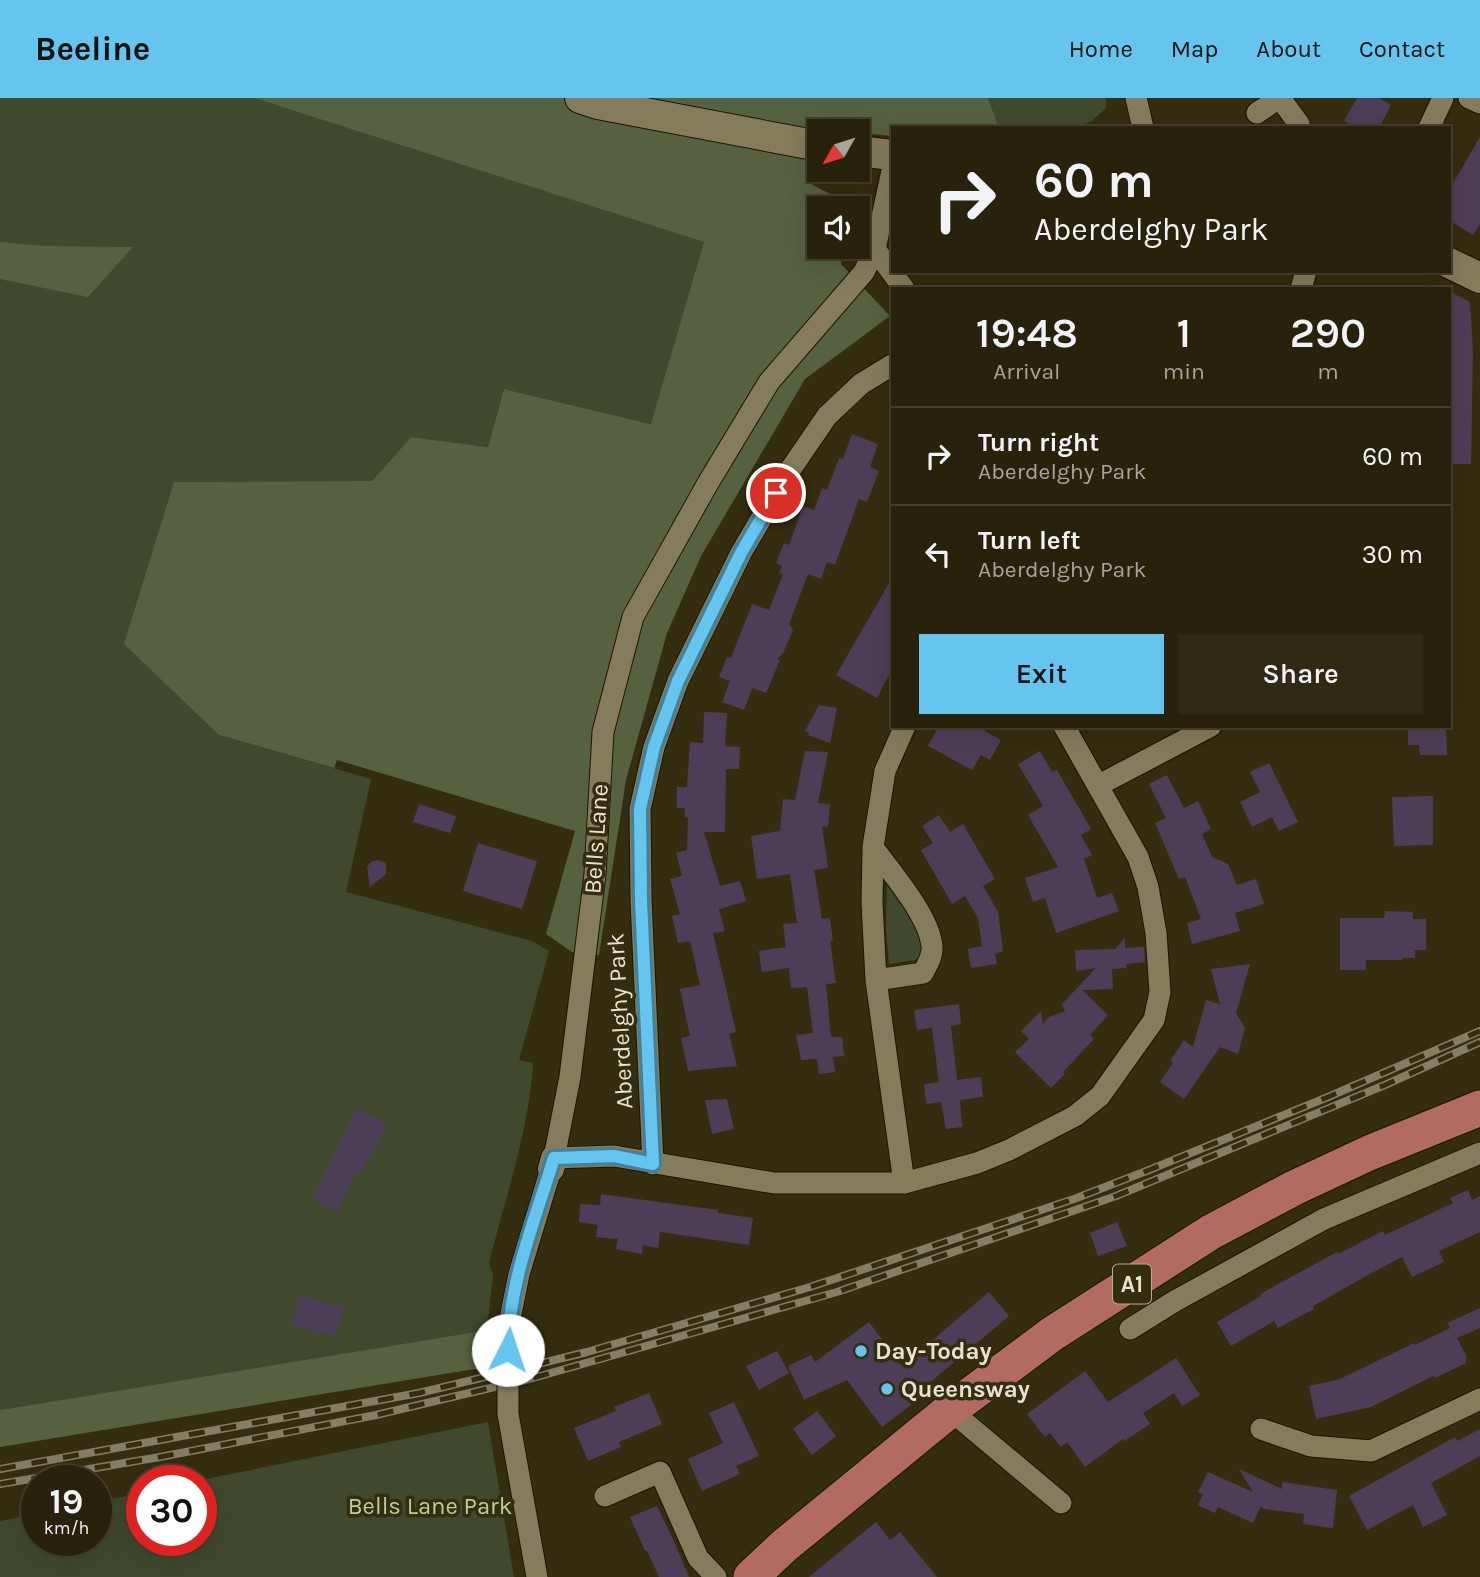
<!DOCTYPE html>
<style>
:root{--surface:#28220c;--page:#302a15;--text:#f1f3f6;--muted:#a5a49d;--line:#443f2d;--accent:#65c5ee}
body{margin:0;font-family:Karla,sans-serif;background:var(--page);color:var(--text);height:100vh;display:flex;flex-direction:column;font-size:26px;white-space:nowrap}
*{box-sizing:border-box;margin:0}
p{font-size:23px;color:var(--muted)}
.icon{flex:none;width:38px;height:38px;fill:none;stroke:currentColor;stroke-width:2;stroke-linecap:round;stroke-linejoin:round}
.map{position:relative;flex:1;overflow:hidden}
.sheet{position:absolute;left:891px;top:189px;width:560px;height:441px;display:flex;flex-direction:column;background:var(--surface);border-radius:0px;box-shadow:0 7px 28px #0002,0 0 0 2px var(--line)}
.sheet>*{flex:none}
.banner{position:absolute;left:891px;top:28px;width:560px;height:147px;border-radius:0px;box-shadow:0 7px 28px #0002,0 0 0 2px var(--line);background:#28220c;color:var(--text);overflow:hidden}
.needle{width:46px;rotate:231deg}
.tools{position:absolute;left:807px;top:21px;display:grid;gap:14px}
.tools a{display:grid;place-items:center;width:63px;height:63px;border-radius:0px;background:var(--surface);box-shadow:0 7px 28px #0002,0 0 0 2px var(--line);font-size:35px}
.speed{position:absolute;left:21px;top:1367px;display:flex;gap:14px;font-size:35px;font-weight:700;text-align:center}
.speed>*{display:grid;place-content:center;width:91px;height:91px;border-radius:50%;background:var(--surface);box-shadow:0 7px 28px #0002,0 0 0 2px var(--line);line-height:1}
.speed small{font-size:18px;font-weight:400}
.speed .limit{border:10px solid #d22;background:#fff;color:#111}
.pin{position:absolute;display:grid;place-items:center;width:60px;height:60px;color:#fff;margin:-30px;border:4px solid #fff;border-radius:50%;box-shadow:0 2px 7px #0007}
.me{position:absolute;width:77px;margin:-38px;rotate:4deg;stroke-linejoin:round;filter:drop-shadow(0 0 5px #0008)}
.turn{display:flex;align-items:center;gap:24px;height:147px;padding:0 28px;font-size:32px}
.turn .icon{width:91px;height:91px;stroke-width:2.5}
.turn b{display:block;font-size:49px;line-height:60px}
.eta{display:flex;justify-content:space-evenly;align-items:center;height:119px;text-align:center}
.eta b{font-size:42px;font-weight:600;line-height:49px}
.cta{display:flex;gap:14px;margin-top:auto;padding:14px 28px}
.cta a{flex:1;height:80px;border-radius:0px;background:var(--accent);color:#111;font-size:28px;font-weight:600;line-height:80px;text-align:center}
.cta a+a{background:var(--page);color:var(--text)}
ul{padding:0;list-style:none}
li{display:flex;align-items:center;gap:21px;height:98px;padding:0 28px;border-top:2px solid var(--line)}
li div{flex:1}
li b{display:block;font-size:26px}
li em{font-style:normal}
header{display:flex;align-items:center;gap:42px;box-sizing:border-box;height:98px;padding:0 35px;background:var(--accent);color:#111}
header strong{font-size:33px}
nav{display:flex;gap:38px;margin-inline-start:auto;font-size:24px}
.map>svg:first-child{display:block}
</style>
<header>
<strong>Beeline</strong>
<nav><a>Home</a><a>Map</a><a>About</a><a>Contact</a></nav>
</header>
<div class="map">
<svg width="1480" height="1479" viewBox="0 0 1480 1479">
<rect width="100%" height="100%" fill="#352d10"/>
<!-- green -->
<path fill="#40492e" d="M0 0H254L705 144 652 326 504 291 488 349 411 339 372 383 174 384 219 637 371 681 346 794 532 843 549 853 519 962 533 965C530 1027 505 1103 489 1164L493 1177 487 1232 0 1312Z
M988 0H1106V10L1091 24 1078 28 999 30Z
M887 780 914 816 926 850 920 861 889 866 886 830Z
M488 1324 514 1479H0V1423L37 1416V1442H96V1404L142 1395V1442H201V1382Z"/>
<!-- forest -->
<path fill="#566141" d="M254 0H988L999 30H892V38L814 31 811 86 832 97 842 110H819V149H844L841 166 890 218 805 281 701 458 667 535 626 682 599 857 572 854 546 836 575 733 337 662 334 670 219 637 124 546 174 384 372 383 411 339 488 349 504 291 651 326 704 144Z
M0 144 46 148 133 149 88 199 0 181Z
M487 1232V1269L0 1349V1312Z"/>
<!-- building -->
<path fill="#4d3e57" d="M1357 0H1379L1391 7 1379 30H1357L1344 23Z
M1480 39V126L1473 137 1449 122V92Z
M1449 193 1470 204 1473 253 1471 366H1449Z
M852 336 878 346 870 369 879 373 867 404 859 401 835 467 827 464 821 481 808 476 789 526 793 532 783 555 777 561 780 562 766 595 752 590 744 612 722 604 730 583 719 579 727 559 731 560 752 506 769 512 783 476 779 475 782 468 776 465 784 445 789 447 803 408 814 412 822 390 827 392 839 360 843 361Z
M892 480V571L877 600 836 577Z
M819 607 837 610 830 645 808 637 809 634 805 633Z
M704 614 727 615 725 648 740 649 739 671H726L725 734H704L720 788 740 783 746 803 719 811 725 833 713 835 736 934 729 936 737 968 688 973 681 940 690 938 680 891 700 887 690 843 678 845 672 818 680 816 670 781 682 778 676 755 687 752 688 719 685 720V710H677V689H687L690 644 703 645Z
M939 628H976L1001 642 990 662 981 657 972 672 928 648Z
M1408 628H1446L1447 657H1420L1419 647H1408Z
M805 653 828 654 818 705 830 706 828 729 822 728 828 770 814 772 822 821 830 820 833 843H830L836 885 826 886 831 939H842L844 958 833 959 835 974 819 976 817 961 801 962 796 937 813 935 807 889 791 890 789 870 762 874 760 863 759 853 786 849 783 826 797 825 790 776 757 781 751 738 780 733 783 701 795 702Z
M1040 653 1052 674 1057 672 1091 731 1081 737 1092 757 1084 761 1097 800 1112 795 1119 813 1056 835 1045 800 1033 804 1025 780 1058 769 1028 717 1043 708 1018 666Z
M1269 665 1298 724 1279 733 1272 719 1252 729 1240 704 1260 694 1250 674Z
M1167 677 1184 710 1198 703 1211 731 1202 736 1212 759 1228 766 1237 787 1256 781 1264 806 1235 815 1240 833 1192 846 1187 825 1201 821 1185 779 1179 781 1155 725 1166 720 1149 686Z
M1433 698V747L1394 748 1392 699Z
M419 706 456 718 450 735 413 724Z
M939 717 950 734 963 726 995 781 983 788 998 814 1003 853 995 856 997 866 971 870 968 851 982 848 978 820 965 798 952 806 921 752 933 745 922 728Z
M478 745 537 763 522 811 463 793Z
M378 762 386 765V776L370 789 367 769 371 764Z
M1385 813 1413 814V821H1426V852H1415V860H1402V862H1366V872H1340V820H1384Z
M1125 840V850L1144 849 1145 864 1126 866V870L1112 871 1113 891 1082 892 1108 917 1090 937 1094 941 1063 974 1065 976 1051 990 1015 954 1029 941 1021 933 1041 913 1043 926 1049 919 1065 913 1062 906 1096 870 1076 873 1075 852 1115 851Z
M1250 866 1236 915 1245 930 1238 956 1220 949 1184 1001 1160 984 1173 965 1170 963 1184 942 1193 949 1206 902 1220 906 1211 871Z
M959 906 961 926 951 928 957 982 981 979 983 999 960 1002 962 1029 946 1031 941 1004 926 1006 924 986 939 984 932 930 917 932 914 912Z
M727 1001 734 1031 712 1036 705 1002Z
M357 1010 387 1026 361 1075 357 1073 336 1114 312 1101Z
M1468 1092 1472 1102 1480 1098V1134L1439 1153 1444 1164 1412 1179 1402 1159 1366 1178 1313 1208 1314 1211 1278 1230 1274 1223 1231 1248 1217 1224 1261 1198 1260 1196 1337 1154 1338 1156 1383 1133 1385 1137 1453 1105 1450 1100Z
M601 1096 718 1112V1115L753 1120 749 1147 660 1134 658 1150 643 1147 642 1156 616 1151 618 1141 596 1139 598 1127 579 1124 580 1106 600 1107Z
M1117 1124 1127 1148 1098 1158 1090 1135Z
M989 1194 1009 1218 921 1292 924 1297 882 1329 847 1282 804 1302 788 1268 811 1257 815 1264 869 1224 902 1268Z
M299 1198 344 1209 336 1238 292 1227Z
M1480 1210V1230L1457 1240 1466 1257V1265L1435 1280 1433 1278 1371 1309 1316 1321 1309 1288 1340 1281 1414 1245 1415 1247 1450 1230 1447 1225Z
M777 1253 789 1275 759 1292 746 1268Z
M1176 1260 1200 1297 1182 1308 1174 1295 1143 1315 1150 1326 1124 1343 1123 1341 1085 1369 1067 1344 1061 1349 1050 1335 1045 1339 1027 1316 1085 1273 1108 1304Z
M649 1295 662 1326 619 1344 621 1349 588 1363 574 1330 616 1313 614 1309Z
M734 1304 759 1358 736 1368 740 1376 702 1393 688 1361 723 1345 709 1315Z
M817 1313 836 1338 812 1357 793 1331Z
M1480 1331V1358L1431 1385 1447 1417 1423 1429 1413 1407 1367 1432 1349 1398 1455 1339 1457 1343Z
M1239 1371 1282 1391V1384L1337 1392 1333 1430 1303 1426 1304 1416 1263 1411 1261 1408 1253 1425 1218 1409 1215 1415 1198 1407 1203 1396 1198 1394 1208 1374 1253 1394Z
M657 1408 676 1448 689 1479H659L647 1453H645L630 1419Z
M876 1424 890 1442 900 1434 937 1479H809Z"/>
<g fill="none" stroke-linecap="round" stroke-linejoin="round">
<!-- minor casing -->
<g stroke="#1d1500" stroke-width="23">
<path id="minor" d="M1136 0 1143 30
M1280 0 1299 26
M1469 0 1480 5
M1257 15 1279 0
M1429 30 1443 0
M892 73 875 151 864 174 769 284 708 385 633 519 603 634 595 776 570 979 554 1060 614 1058 774 1085H904L977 1065 1009 1052 1075 1018 1100 998 1154 922 1160 894 1156 835 1148 789 1138 759 1064 628
M875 151 904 191
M1301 191 1306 173
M1099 687 1211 628
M873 749C891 775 930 818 932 849 933 858 927 867 923 875L876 882
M653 1066 641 802 640 711 654 649 678 583 741 455 788 375 827 318 861 286 892 267
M904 1085 876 882 872 805 873 749 885 673 905 628
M508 1231 519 1176 551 1071
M1130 1231 1175 1203 1324 1121 1480 1055
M950 1312 1061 1405
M508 1316 537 1479
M1261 1331 1311 1348 1371 1353 1480 1301
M605 1398 660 1374 698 1460 716 1479"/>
</g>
<!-- tertiary casing -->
<g stroke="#1d1500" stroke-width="28">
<path id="tertiary" d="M551 1071 554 1060"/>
</g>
<!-- secondary casing -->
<g stroke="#1d1500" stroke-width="32">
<path id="secondary" d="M580 0 598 6 819 48
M858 53 892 57
M1449 165 1480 180"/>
</g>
<!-- trunk casing -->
<g stroke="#1d1500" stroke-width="37">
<path id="trunk" d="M751 1479 784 1448 950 1312 1052 1236 1211 1134 1294 1090 1369 1055 1480 1010"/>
</g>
<!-- minor -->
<use href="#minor" stroke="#857c5d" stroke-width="21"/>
<!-- tertiary -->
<use href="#tertiary" stroke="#857c5d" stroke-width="26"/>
<!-- secondary -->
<use href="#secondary" stroke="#857c5d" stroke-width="30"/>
<!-- trunk -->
<use href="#trunk" stroke="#b16b62" stroke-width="35"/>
<!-- rail casing -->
<g stroke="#857e67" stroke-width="8">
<path id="rail" d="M0 1371 419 1295 587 1254 810 1189 1074 1101 1149 1072 1328 999 1480 933
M0 1386 160 1359 376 1317 533 1280 837 1194 1116 1098 1385 987 1480 944"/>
</g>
<!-- rail -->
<use href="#rail" stroke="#352d10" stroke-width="5" stroke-dasharray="16" stroke-linecap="butt"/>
<!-- minor-bridge casing -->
<g stroke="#1d1500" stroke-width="23" stroke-linecap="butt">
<path id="minor-bridge" d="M508 1316V1231"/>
</g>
<!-- minor-bridge -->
<use href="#minor-bridge" stroke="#857c5d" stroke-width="21"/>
</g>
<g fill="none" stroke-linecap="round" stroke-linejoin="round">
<!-- route casing -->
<g stroke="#42809b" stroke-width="18">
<path id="route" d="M508 1252C508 1187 535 1122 554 1060L614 1058 653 1066 641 802 640 711 654 649 678 583 741 455 776 395"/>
</g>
<!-- route -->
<use href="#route" stroke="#65c5ee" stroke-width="12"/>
</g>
<!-- markers -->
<g fill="#65c5ee" stroke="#352d10" stroke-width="2.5">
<circle cx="861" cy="1253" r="7"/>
<circle cx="887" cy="1291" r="7"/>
</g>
<g text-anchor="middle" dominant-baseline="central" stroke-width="7" stroke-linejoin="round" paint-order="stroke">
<!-- shield labels -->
<rect fill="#352d10" stroke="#b2ac97" stroke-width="2" x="1113" y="1166.5" width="38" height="39" rx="5"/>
<g font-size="23" font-weight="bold" fill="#e7e2d1">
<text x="1132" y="1186">A1</text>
</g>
<!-- street labels -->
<g font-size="24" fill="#e7e2d1" stroke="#352d10">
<text transform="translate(596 741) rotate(-86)">Bells Lane</text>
<text transform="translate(620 923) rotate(-93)">Aberdelghy Park</text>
</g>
<!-- poi labels -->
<g font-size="24" font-weight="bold" fill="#e7e2d1" stroke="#352d10" text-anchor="start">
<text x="875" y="1253">Day-Today</text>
<text x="901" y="1291">Queensway</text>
</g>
<!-- park labels -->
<g font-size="24" fill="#bacf95" stroke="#352d10">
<text x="430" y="1408">Bells Lane Park</text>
</g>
</g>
</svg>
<div class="tools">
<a><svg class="needle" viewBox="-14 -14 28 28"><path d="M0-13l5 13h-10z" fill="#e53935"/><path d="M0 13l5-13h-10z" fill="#a5a49d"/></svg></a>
<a><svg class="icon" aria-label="sound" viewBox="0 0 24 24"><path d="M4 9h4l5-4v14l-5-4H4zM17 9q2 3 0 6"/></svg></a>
</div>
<div class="speed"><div>19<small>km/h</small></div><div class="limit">30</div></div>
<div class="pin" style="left:776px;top:395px;background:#d93025"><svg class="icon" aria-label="arrive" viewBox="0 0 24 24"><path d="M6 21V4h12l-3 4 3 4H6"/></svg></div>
<svg class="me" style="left:508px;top:1252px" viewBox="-20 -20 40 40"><circle r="19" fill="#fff"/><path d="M0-13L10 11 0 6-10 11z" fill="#65c5ee"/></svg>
<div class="banner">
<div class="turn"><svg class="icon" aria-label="right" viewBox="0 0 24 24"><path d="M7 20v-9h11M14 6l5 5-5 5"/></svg><div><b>60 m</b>Aberdelghy Park</div></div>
</div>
<section class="sheet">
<div class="eta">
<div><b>19:48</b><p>Arrival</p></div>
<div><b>1</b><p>min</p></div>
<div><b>290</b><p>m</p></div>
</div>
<ul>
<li><svg class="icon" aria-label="right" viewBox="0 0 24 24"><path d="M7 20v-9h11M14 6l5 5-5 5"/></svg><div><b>Turn right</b><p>Aberdelghy Park</p></div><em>60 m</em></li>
<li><svg class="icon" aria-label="left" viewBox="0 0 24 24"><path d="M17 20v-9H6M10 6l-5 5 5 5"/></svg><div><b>Turn left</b><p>Aberdelghy Park</p></div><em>30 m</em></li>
</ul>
<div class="cta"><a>Exit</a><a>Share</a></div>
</section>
</div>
